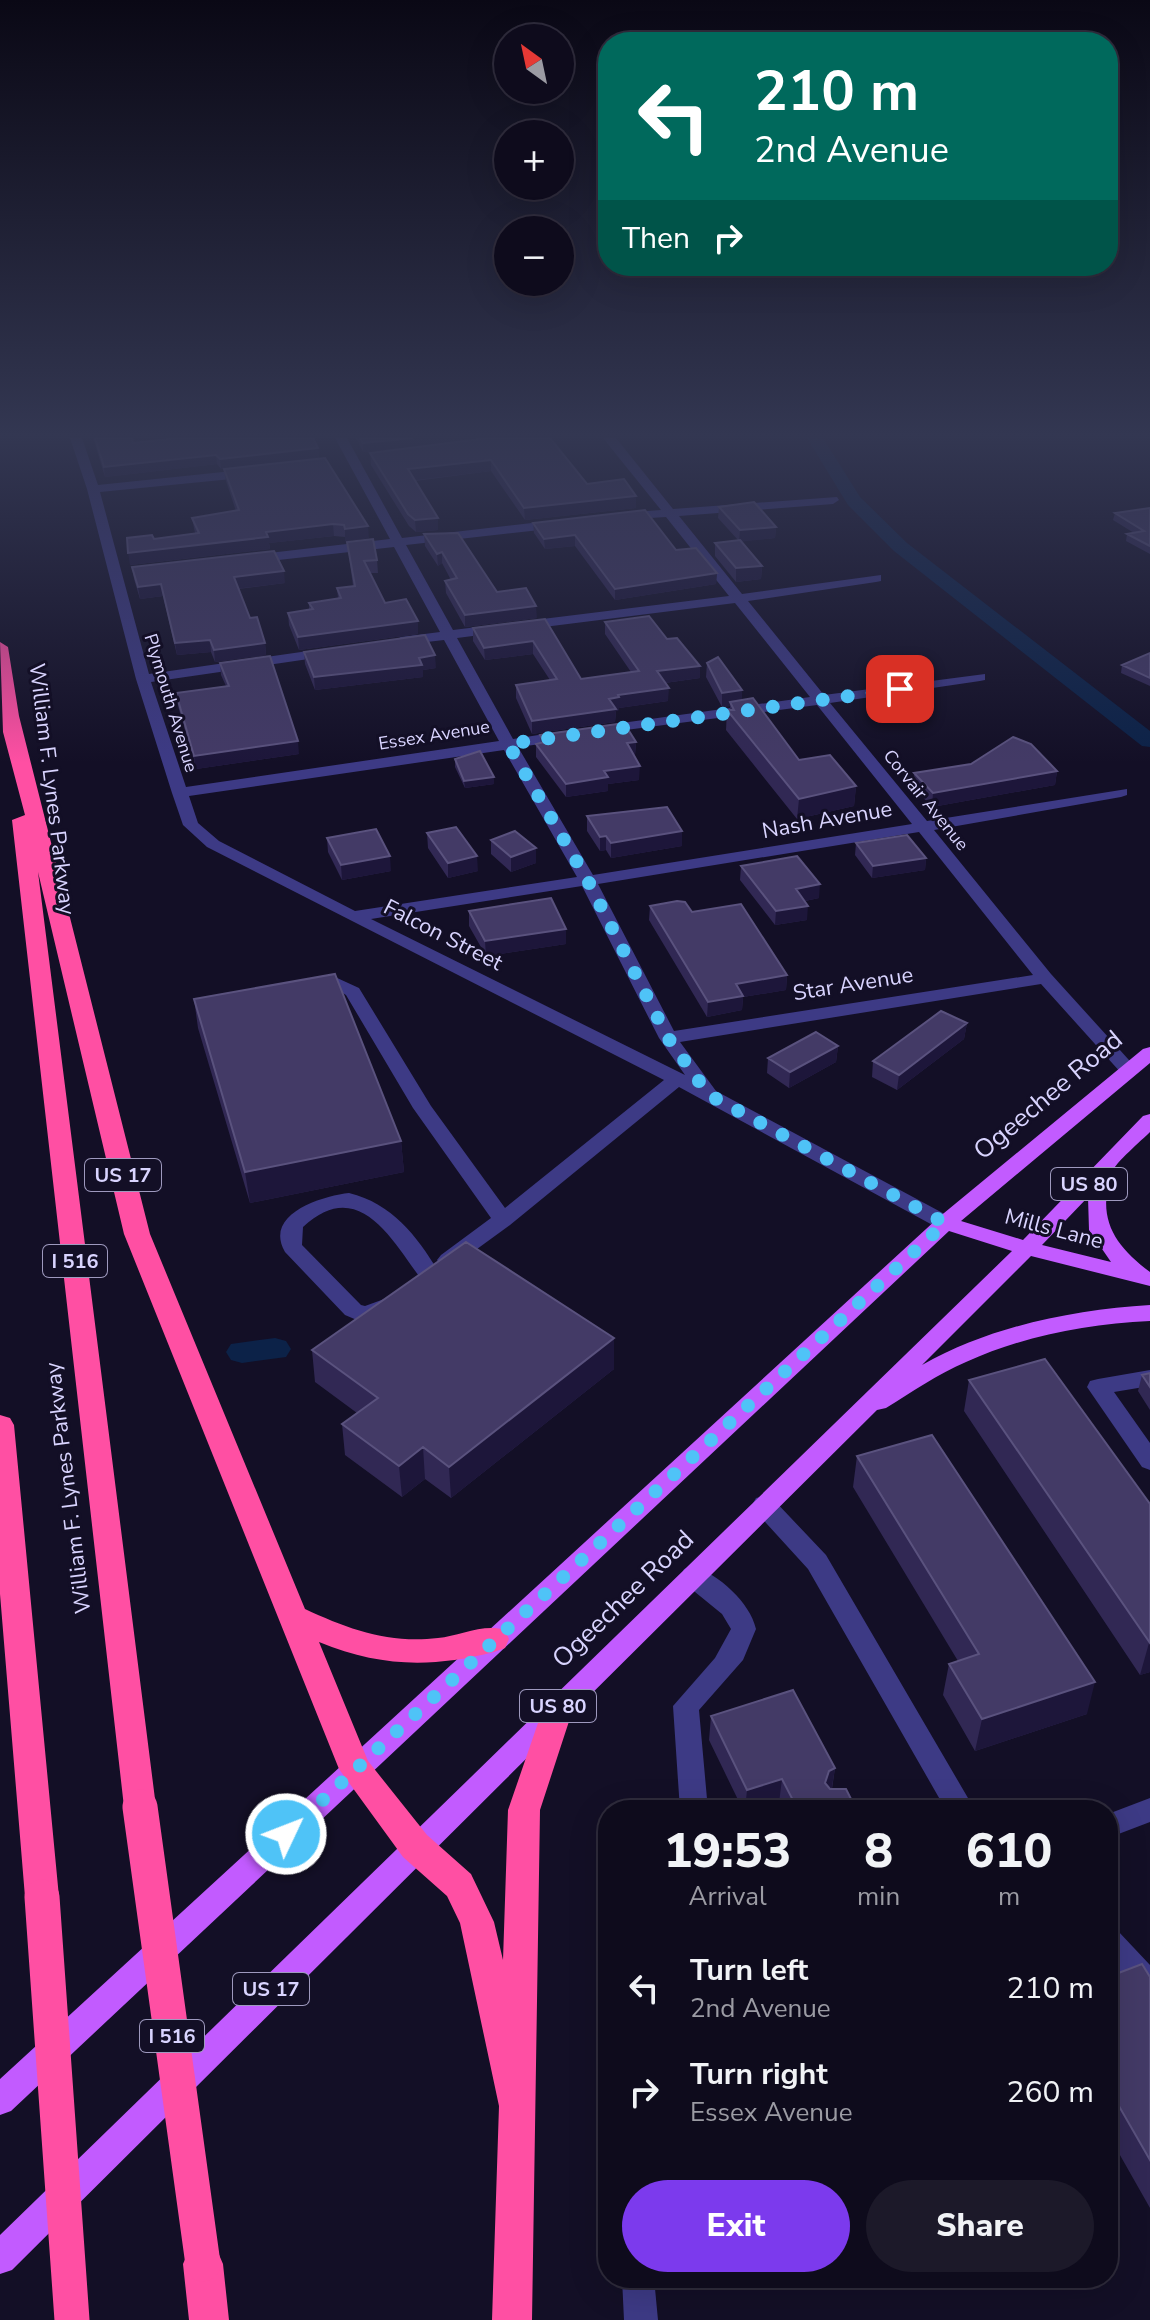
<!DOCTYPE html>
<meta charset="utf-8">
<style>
:root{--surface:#0e0b1c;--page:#1c1929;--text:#f1f3f6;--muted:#9b9ba3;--line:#2e2b3b;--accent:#7c3aed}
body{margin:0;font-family:"Nunito Sans",sans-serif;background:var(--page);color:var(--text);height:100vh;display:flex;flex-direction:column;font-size:30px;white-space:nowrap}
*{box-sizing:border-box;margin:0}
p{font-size:26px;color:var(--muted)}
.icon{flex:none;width:44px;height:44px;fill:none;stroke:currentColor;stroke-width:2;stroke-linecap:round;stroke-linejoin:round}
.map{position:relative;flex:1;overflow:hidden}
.sheet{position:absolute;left:598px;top:1800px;width:520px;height:488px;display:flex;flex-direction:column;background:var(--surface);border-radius:32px;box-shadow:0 8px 32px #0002,0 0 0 2px var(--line)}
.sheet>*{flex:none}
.guide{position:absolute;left:598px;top:32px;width:520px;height:244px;border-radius:32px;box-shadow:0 8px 32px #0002,0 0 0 2px var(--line);background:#00695c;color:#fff;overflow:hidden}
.needle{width:52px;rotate:327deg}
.controls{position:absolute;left:494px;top:24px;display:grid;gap:16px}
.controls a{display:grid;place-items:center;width:80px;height:80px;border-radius:50%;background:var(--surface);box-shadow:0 8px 32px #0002,0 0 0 2px var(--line);font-size:40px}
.pin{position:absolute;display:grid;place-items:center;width:68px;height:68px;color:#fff;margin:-34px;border-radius:16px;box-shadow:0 4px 12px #0006}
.me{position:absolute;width:88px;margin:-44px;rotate:47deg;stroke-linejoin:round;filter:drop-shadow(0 0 6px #0008)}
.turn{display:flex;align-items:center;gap:28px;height:168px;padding:0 24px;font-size:36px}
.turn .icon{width:104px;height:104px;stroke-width:2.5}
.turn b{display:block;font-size:56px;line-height:68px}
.then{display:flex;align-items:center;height:76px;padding:0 24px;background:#0003;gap:16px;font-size:30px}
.eta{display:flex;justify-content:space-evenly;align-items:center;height:136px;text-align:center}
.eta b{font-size:48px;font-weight:800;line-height:56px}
.button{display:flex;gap:16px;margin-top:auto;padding:16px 24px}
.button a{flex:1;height:92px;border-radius:48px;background:var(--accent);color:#fff;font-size:32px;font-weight:800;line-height:92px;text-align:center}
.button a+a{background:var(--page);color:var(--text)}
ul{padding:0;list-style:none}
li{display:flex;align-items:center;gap:24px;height:104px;padding:0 24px}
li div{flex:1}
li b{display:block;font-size:30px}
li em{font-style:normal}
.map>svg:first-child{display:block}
</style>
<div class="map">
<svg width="1150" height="2320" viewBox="0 0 1150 2320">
<rect width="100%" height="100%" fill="#130f26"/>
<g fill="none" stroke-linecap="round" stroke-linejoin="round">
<!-- canal -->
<path fill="#0c2248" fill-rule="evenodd" d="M807 438H823L860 497 907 543 1150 731V747L1142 746 894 551 848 505Z
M275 1338 286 1341 291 1349 286 1357 242 1363 231 1360 226 1352 231 1344Z"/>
<!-- minor -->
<path fill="#3d3a85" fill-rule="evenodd" d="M70 438H82L98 485 252 469 258 473 252 477 100 492 149 674 329 648 336 652 329 656 151 682 186 787 499 741 444 640 401 645 394 641 401 637 440 632 394 547 252 563 245 559 252 555 390 539 335 438H347L402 538 558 520 564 524 558 528 406 545 453 630 729 596 666 517 617 520 615 517 621 513 661 510 603 438H616L673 509 837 497 839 500 833 504 679 516 742 594 881 575V581L876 582 748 601 824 695 985 674V680L980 681 830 703 927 821 1127 789V795L1121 797 934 830 1051 974 1138 1070 1136 1074H1122L1041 984 680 1042 716 1091 952 1218 955 1223 952 1228H938L679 1087 510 1225 455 1265H441L437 1260 441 1255 491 1218 413 1108 346 995 335 988 308 989 305 985 308 981 335 977 359 988 431 1106 505 1208 664 1080 207 847 183 825 172 793 136 679 87 489ZM735 603 810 697 600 726 595 728V734L817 705 912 824 593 875 518 747 564 741 572 736 564 731 513 739 457 638ZM504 750 577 877 355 911 219 841 198 823 189 796ZM919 832 1033 975 674 1031 598 884ZM582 886 659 1038 685 1075 371 919Z
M349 1193C393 1204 417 1236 440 1274L437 1279H421C391 1238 358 1176 303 1227L302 1245 361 1305 365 1306 387 1298 395 1301 398 1306 395 1311 364 1323 345 1315 285 1252C263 1214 322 1196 349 1193Z
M1150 1370V1386L1114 1392 1150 1443V1470L1142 1467 1087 1387 1090 1381 1098 1379Z
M764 1496 772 1498 826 1555 975 1810H946L808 1569 756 1512 752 1505 756 1498Z
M693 1566C718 1574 750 1602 756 1629L743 1660 699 1710 708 1810H680L673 1706 715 1658 731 1629 722 1614 684 1583 681 1576 684 1569Z
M1150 1798V1822L1108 1838V1814Z
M1108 1927 1118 1931 1150 1965V2000L1140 1996 1108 1962Z
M622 2278H654L658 2320H624Z"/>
<!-- major -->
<path fill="#c25bff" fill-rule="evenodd" d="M1150 1047V1063L961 1221 1023 1240 1143 1116 1150 1114V1132C1142 1140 1115 1163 1112 1172 1096 1218 1114 1245 1150 1272V1286L1031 1256 922 1365C991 1326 1072 1310 1150 1305V1321C1086 1324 1024 1336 966 1362 938 1374 912 1392 886 1408L877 1410 12 2270 0 2274V2235L1012 1251 949 1231 11 2111 0 2115V2079L938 1218 1143 1049ZM1088 1197 1089 1230 1111 1262 1042 1245Z"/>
<!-- highway -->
<path fill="#ff4fa3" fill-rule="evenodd" d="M0 642 8 647 19 716 150 1234 305 1609C348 1629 389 1644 438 1638 459 1636 484 1623 505 1630L509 1639 505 1648 494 1652C431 1668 380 1667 319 1642L368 1761 427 1835 471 1874 494 1922 503 1960 508 1810 547 1697 558 1693 569 1697 574 1706 540 1810 532 2320H492L499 2106 460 1923 447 1896 403 1857 339 1769 124 1234 38 872 156 1807 152 1817 140 1822 128 1817 124 1807 12 820 25 815 3 732Z
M0 1415 10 1418 14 1425 59 1897 54 1908 42 1913 30 1908 25 1897 0 1594Z
M203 2244 217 2250 223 2264 229 2320H189L183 2264 189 2250Z"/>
<!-- highway-bridge -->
<path stroke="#ff4fa3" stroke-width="35" d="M140 1807 203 2264
M42 1897 72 2320"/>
</g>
<!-- wall -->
<path fill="#312854" d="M93 438H132L133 443 178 438H315V442L318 448 319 458 221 469 217 464 105 477Z
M356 438H550L587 484 636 496V508L525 520 491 471 415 481 438 530 416 532 409 526 371 465 370 453 429 446 363 452Z
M325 458 369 538 345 541V537L334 536 269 543 270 549 130 565 154 539 195 533 192 518 236 511 226 481 224 469Z
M719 507 776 527 775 538 741 541 762 566 761 579 736 582 715 556V543L738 540 718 518Z
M1150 508V554L1126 541 1127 534 1134 533 1113 520 1115 513Z
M533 523 676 550 717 573 716 584 615 600 575 546 545 549 534 533Z
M424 534 497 592 537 618 465 627 446 593 445 581 451 580 442 563 438 566 425 546Z
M347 542 377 560 378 573H370L385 603 418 621V634L299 650 289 625 288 613 309 610V603L338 598 337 588 353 586Z
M132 567 285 583 238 589 250 618 265 643 266 655 215 662 211 652 177 655 163 596 140 599 134 579Z
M545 619 581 679 631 672 605 634V622L667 639 700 666V678L665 683 668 701 619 708V710L616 711 615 722 532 734 516 698V685L550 680 533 654 485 660 473 641V628Z
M304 652 436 668 423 670V677L315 690 305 664Z
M1150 653V686L1121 673 1122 665Z
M220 663 299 754 196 769 178 706 176 693 226 686 221 675Z
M707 663 799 760 856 786 854 806 797 819 726 730 727 710H730V706L722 707 706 677Z
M540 735 636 742 635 755H634L639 780 608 784V791L566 797 536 757V744L541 743Z
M455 759 494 784 465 788 455 767Z
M1057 771 1055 785 932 807 913 787 914 773Z
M587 816 682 831V846L611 858 606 850 600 851 587 831Z
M427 833 478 871 448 878 428 848Z
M327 838 391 871 342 880 328 852Z
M491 840 536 863 511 872 491 854Z
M856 843 926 858 925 870 872 878 855 855Z
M741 866 819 898 805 901 807 920 775 925 740 880Z
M650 906 692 912 787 975 786 990 743 997 742 1010 707 1017 649 920Z
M469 911 566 929V944L486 956 469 926Z
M194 999 401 1141 404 1172 250 1203 198 1028Z
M967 1023 964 1039 897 1090 872 1077 873 1061Z
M838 1046 836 1062 789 1088 767 1073 768 1058Z
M614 1338V1369L451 1498 425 1479 402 1497 345 1455 342 1424 357 1413 315 1382 312 1350Z
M1150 1373V1410L1138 1391 1142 1375Z
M969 1380 1150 1504V1672L1140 1675 964 1411Z
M857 1456 1087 1714 975 1751 943 1695 949 1664 958 1661 853 1487Z
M711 1716 835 1768 832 1789 831 1810H783L779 1803 757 1810H743L709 1740Z
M1108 1977H1150V2208L1108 2134Z"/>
<!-- shaded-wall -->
<path fill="#1d163a" d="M413 438H503L363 452V443Z
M318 448 319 458 221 469 220 459Z
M216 455 217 464 105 477 104 467Z
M491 460V471L408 481V469Z
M636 496V508L525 520 524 508Z
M438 518V530L416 532 415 520Z
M333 524 334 536 269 543 270 549 130 565 128 553 266 532Z
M368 526 369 538 345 541V529Z
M776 527 775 538 739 542 740 530Z
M575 535V546L545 549 544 539Z
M442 552V563L438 566 437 554Z
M762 566 761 579 736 582V568Z
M284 571 285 583 235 589 234 577Z
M717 573 716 584 615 600V589Z
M161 584 163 596 140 599 138 587Z
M536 606 537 618 465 627V615Z
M418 621V634L299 650 298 637Z
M210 640 211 652 177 655 175 643Z
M533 641V654L485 660 484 648Z
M265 643 266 655 215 662 214 650Z
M435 655 436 668 423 670V677L315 690 314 677Z
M700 666V678L657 684V671Z
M669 688 668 701 619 708V710L616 711 615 722 532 734V721L609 699 618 695Z
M742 690V704L730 702V706L722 707V693Z
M298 741 299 754 196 769 194 756Z
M636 742 635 755 626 756 627 743Z
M640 766 639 780 608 784V791L566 797V784L604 771Z
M1057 771 1055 785 932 807 933 793Z
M494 777V784L465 788 464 781Z
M856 786 854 806 797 819 799 799Z
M682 831V846L611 858V843Z
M606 836V850L600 851V837Z
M536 848V863L511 872V857Z
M390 856 391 871 342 880 341 865Z
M477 856 478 871 448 878V863Z
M926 858 925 870 872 878 873 866Z
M820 884 819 898 795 903 796 889Z
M808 906 807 920 775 925 776 911Z
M566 929V944L486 956 485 941Z
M787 975 786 990 743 997 742 1010 707 1017 708 1002 736 984Z
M967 1023 964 1039 897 1090 899 1075Z
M838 1046 836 1062 789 1088 790 1072Z
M401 1141 404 1172 250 1203 245 1172Z
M614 1338V1369L451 1498 449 1467Z
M423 1447 425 1479 402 1497 399 1466Z
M1149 1643H1150V1672L1140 1675Z
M1095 1682 1087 1714 975 1751 982 1719Z
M835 1768 831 1792 825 1783 829 1771Z
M782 1779 779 1803 757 1810H745L747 1790Z
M853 1803 852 1810H831Z"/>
<!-- building -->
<path fill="#433a66" stroke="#5a527e" stroke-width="2" d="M95 438H132L133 443 178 438H313L318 448 220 459 216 455 104 467Z
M360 438H413L363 443Z
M488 438H550L587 484 624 479 636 496 524 508 491 460 408 469 438 518 415 520 408 514 370 453Z
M325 458 368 526 345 529 344 525 333 524 266 532 268 537 128 553 127 538 152 535 154 539 199 533 192 518 239 510 224 469Z
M754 502 776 527 740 530 719 507Z
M1150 508V546L1127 534 1144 531 1115 513Z
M645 510 676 550 696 548 717 573 615 589 575 535 544 539 533 523Z
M458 533 497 592 526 588 536 606 465 615 445 581 457 578 442 552 437 554 424 534Z
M373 539 377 560 364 561 385 603 406 599 418 621 298 637 288 613 313 609 309 603 341 598 337 588 355 586 347 542Z
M740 540 762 566 736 568 715 543Z
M274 551 284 571 234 577 250 618 257 617 265 643 214 650 210 640 175 643 161 584 138 587 132 567Z
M649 616 667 639 677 638 700 666 657 671 669 688 618 695 619 697 609 699 616 709 532 721 516 685 557 679 533 641 484 648 473 628 545 619 581 679 639 671 605 622Z
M425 635 435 655 419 658 422 665 314 677 304 652Z
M1150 653V678L1122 665Z
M270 656 298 741 194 756 176 693 229 686 220 663Z
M718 657 742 690 722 693 707 663Z
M753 698 799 760 830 755 856 786 799 799 727 710H734L730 702Z
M624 723 636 742 627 743 640 766 604 771 608 777 566 784 536 744 544 742 540 735Z
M1013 737 1031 744 1057 771 933 793 914 773 971 764Z
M480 751 494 777 464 781 455 759Z
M667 807 682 831 611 843 606 836 600 837 587 816Z
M456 827 477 856 448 863 427 833Z
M376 829 390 856 341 865 327 838Z
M515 831 536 848 511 857 491 840Z
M907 835 926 858 873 866 856 843Z
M797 856 820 884 796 889 808 906 776 911 741 866Z
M551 898 566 929 485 941 469 911Z
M677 901 685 902 692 912 741 904 787 975 736 984 743 996 708 1002 650 906Z
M335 974 401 1141 245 1172 194 999Z
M941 1011 967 1023 899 1075 873 1061Z
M816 1032 838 1046 790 1072 768 1058Z
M466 1242 614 1338 449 1467 423 1447 399 1466 342 1424 378 1398 312 1350Z
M1045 1359 1150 1504V1643L969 1380Z
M1150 1373V1387L1142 1375Z
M932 1435 1095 1682 982 1719 949 1664 979 1654 857 1456Z
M793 1690 835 1768 829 1771 825 1783 830 1789H846L853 1803 831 1810H798L782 1779 747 1790 711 1716Z
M1142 1964 1150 1977V2160L1108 2087V1977Z"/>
<!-- sky -->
<linearGradient id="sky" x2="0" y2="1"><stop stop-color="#0a0815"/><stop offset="0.57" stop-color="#333752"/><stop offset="1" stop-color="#333752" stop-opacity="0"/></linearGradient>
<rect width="1150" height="763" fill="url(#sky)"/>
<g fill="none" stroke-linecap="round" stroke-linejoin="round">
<!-- route -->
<path stroke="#4fc3f7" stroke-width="14" stroke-dasharray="0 25.2" d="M286 1834 945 1223 709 1095 668 1038 588 881 508 744 900 689"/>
</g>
<g text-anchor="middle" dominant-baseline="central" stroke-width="6" stroke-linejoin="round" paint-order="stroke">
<!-- far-street labels -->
<g font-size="18" fill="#d9d4ff" stroke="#130f26">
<text transform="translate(171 703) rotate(73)">Plymouth Avenue</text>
<text transform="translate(434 735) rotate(-9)">Essex Avenue</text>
<text transform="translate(926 800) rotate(51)">Corvair Avenue</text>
</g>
<!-- shield labels -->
<g fill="#130f26" stroke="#9e99be" stroke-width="2">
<rect x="85" y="1159" width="76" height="32" rx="6"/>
<rect x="1051" y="1168" width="76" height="32" rx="6"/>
<rect x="43" y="1245" width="64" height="32" rx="6"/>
<rect x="520" y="1690" width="76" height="32" rx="6"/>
<rect x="233" y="1973" width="76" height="32" rx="6"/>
<rect x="140" y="2020" width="64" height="32" rx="6"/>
</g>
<g font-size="20" font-weight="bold" fill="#d9d4ff">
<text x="123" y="1175">US 17</text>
<text x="1089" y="1184">US 80</text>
<text x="75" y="1261">I 516</text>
<text x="558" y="1706">US 80</text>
<text x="271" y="1989">US 17</text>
<text x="172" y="2036">I 516</text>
</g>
<!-- street labels -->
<g font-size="22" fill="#d9d4ff" stroke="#130f26">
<text transform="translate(52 789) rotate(83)">William F. Lynes Parkway</text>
<text transform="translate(827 820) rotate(-10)">Nash Avenue</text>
<text transform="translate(443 935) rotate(27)">Falcon Street</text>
<text transform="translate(853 984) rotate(-9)">Star Avenue</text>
<text transform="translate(1054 1229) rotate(15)">Mills Lane</text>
<text transform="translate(68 1488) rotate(-97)">William F. Lynes Parkway</text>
</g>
<!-- near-street labels -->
<g font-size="26" fill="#d9d4ff" stroke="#130f26">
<text transform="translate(1048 1095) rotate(-40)">Ogeechee Road</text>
<text transform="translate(623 1599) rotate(-44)">Ogeechee Road</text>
</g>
</g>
</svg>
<div class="controls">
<a><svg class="needle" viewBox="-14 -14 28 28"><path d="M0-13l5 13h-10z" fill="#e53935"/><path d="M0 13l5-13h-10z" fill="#9b9ba3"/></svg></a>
<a>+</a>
<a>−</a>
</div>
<div class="pin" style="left:900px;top:689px;background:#d93025"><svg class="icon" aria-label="arrive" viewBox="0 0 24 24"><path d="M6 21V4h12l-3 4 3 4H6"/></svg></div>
<svg class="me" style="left:286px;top:1834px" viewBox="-20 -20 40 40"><circle r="17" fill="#4fc3f7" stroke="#fff" stroke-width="3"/><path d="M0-11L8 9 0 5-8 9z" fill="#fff"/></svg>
<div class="guide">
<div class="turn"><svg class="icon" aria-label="left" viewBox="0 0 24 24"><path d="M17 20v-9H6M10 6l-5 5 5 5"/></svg><div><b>210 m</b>2nd Avenue</div></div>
<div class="then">Then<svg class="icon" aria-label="right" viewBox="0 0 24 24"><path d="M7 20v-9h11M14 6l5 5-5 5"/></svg></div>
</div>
<section class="sheet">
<div class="eta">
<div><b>19:53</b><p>Arrival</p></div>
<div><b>8</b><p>min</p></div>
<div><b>610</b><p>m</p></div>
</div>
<ul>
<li><svg class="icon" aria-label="left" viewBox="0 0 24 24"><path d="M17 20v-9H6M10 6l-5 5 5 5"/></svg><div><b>Turn left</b><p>2nd Avenue</p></div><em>210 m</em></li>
<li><svg class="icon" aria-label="right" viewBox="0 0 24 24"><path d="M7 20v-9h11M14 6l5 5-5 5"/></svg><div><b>Turn right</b><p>Essex Avenue</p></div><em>260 m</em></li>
</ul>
<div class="button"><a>Exit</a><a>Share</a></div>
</section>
</div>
